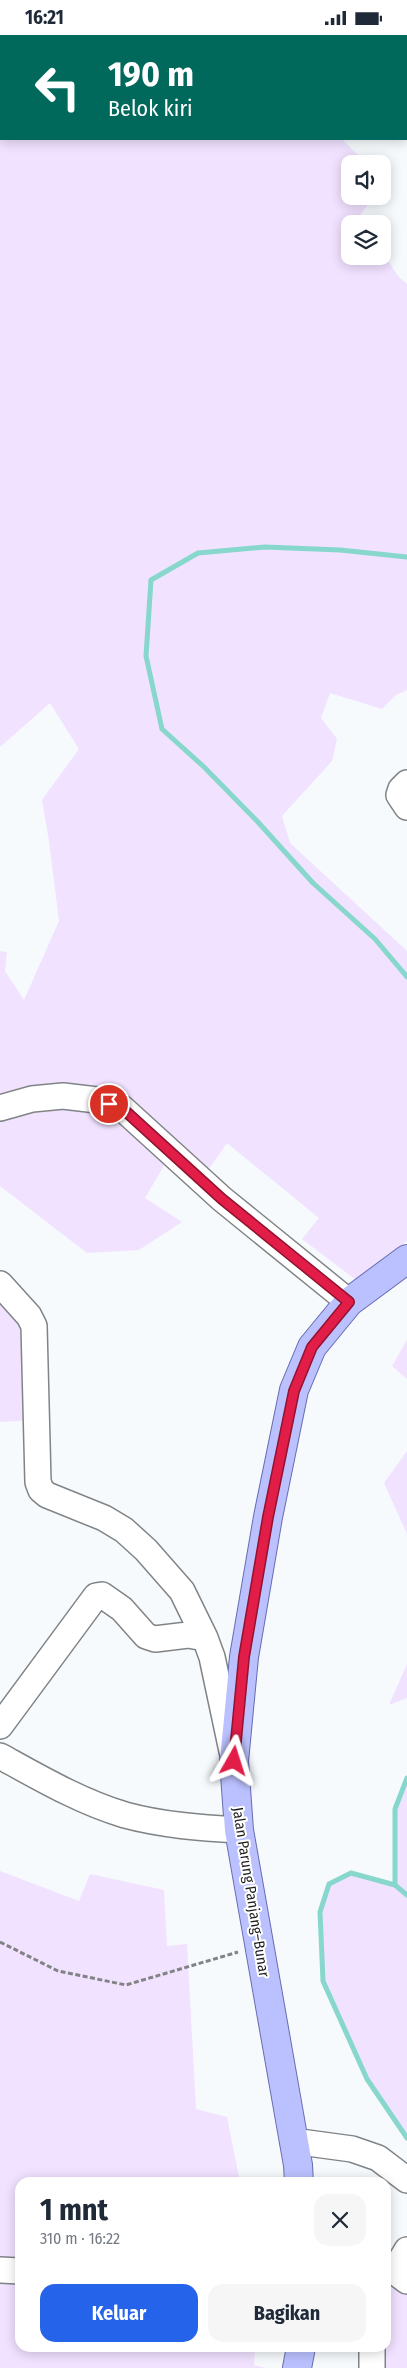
<!DOCTYPE html>
<html lang="id">
<meta charset="utf-8">
<style>
:root{--surface:#fff;--page:#f6f6f7;--text:#1f2937;--muted:#747a83;--accent:#2563eb}
body{margin:0;font-family:"Fira Sans Condensed",sans-serif;background:var(--page);color:var(--text);height:100vh;display:flex;flex-direction:column;font-size:19px;white-space:nowrap}
*{box-sizing:border-box;margin:0}
p{font-size:16px;color:var(--muted)}
.icon{flex:none;width:28px;height:28px;fill:none;stroke:currentColor;stroke-width:2;stroke-linecap:round;stroke-linejoin:round}
.map{position:relative;flex:1;overflow:hidden}
.panel{position:absolute;left:15px;top:2142px;width:376px;height:175px;display:flex;flex-direction:column;background:var(--surface);border-radius:15px;box-shadow:0 2px 12px #0003}
.panel>*{flex:none}
.hud{position:absolute;left:0px;top:0px;width:408px;height:105px;box-shadow:0 2px 12px #0003;background:#00695c;color:#fff;overflow:hidden}
.controls{position:absolute;left:341px;top:120px;display:grid;gap:10px}
.controls a{display:grid;place-items:center;width:50px;height:50px;border-radius:10px;background:var(--surface);box-shadow:0 2px 12px #0003;font-size:25px}
.pin{position:absolute;display:grid;place-items:center;width:42px;height:42px;color:#fff;margin:-21px;border:2px solid #fff;border-radius:50%;box-shadow:0 1px 5px #0007}
.me{position:absolute;width:55px;margin:-28px;rotate:6deg;stroke-linejoin:round;filter:drop-shadow(0 0 4px #0008)}
.turn{display:flex;align-items:center;gap:18px;height:105px;padding:0 25px;font-size:22px}
.turn .icon{width:65px;height:65px;stroke-width:2.5}
.turn b{display:block;font-size:35px;line-height:42px}
.round{display:grid;place-items:center;flex:none;width:52px;height:52px;border-radius:15px;background:var(--page)}
.headline{display:flex;align-items:center;justify-content:space-between;height:85px;padding:0 25px}
h1{font-size:30px;font-weight:700;line-height:38px}
.action{display:flex;gap:10px;margin-top:auto;padding:10px 25px}
.action a{flex:1;height:58px;border-radius:15px;background:var(--accent);color:#fff;font-size:20px;font-weight:700;line-height:58px;text-align:center}
.action a+a{background:var(--page);color:var(--text)}
.status{display:flex;justify-content:space-between;align-items:center;height:35px;padding:0 25px;background:var(--surface);direction:ltr}
.status svg{height:14px;fill:currentColor}
.map>svg:first-child{display:block}
</style>
<div class="status"><b>16:21</b><svg viewBox="0 0 49 12"><path d="M0 12V9h3v3zM5 12V6h3v6zM10 12V3h3v9zM15 12V0h3v12zM26 1h20v11H26zM47 4h2v5h-2z"/></svg></div>
<div class="map">
<svg width="407" height="2333" viewBox="0 0 407 2333">
<rect width="100%" height="100%" fill="#f6fafd"/>
<!-- green -->
<path fill="#f1e2ff" d="M0 0H327L1 1V104H342L367 129H350V161H374L359 182 363 189H350V221H382L383 218 398 241 407 249V655L396 660 382 674 330 658 321 683 337 704 332 726 282 781 290 808 407 916V1206L356 1245 302 1204 319 1183 227 1108 197 1151 165 1129 145 1163 182 1187 139 1215 87 1218 0 1151V916L7 917 5 936 24 965 59 886 49 806 42 765 79 714 50 668 0 712Z
M0 1234 34 1279 38 1385 0 1387Z
M407 1305V1344L392 1331Z
M407 1416V1499L384 1448Z
M407 1629V1663L389 1670Z
M407 1743V2103L367 2044 323 1946 320 1877 329 1849 351 1838 395 1849V1774Z
M0 1836 79 1866 90 1839 164 1855 167 1911 187 1909 196 2074 227 2082 240 2147 20 2148V2312L255 2313 254 2330 266 2333H0Z
M386 2237 407 2255V2333H369L363 2313 386 2312Z"/>
<g fill="none" stroke-linecap="round" stroke-linejoin="round">
<!-- stream -->
<path stroke="#87d7cd" stroke-width="5" d="M52 0 61 1
M373 0 374 1
M70 1 73 0
M406 35 407 36
M407 522 340 515 265 512 198 518 151 545 146 621 162 694 204 732 257 786 313 848 375 904 407 942
M395 1850V1774L407 1743
M407 1860 395 1850 351 1838 329 1849 320 1877 323 1946 367 2044 407 2103"/>
<!-- minor casing -->
<g stroke="#818486" stroke-width="28">
<path id="minor" d="M407 748 401 754 399 760 407 772
M0 1073 32 1064 63 1061 97 1065 122 1073 222 1164 349 1267
M0 1249 29 1281 34 1291 38 1447 41 1455 47 1460 104 1483 124 1495 146 1515 182 1556 205 1603 212 1622 232 1716
M0 1691 96 1561 102 1560 122 1574 146 1601 155 1604 188 1600 205 1603
M0 1721C40 1743 81 1767 125 1780 162 1790 201 1793 239 1795
M293 2106 352 2114 378 2123 407 2145
M407 2215 398 2230 399 2240 407 2246
M0 2235 20 2236
M372 2312V2333"/>
</g>
<!-- major casing -->
<g stroke="#666db0" stroke-width="30">
<path id="major" d="M299 2148 298 2130 239 1795 234 1726 244 1622 268 1482 294 1355 312 1312 349 1267 407 1224
M297 2333 301 2312"/>
</g>
<!-- path -->
<path stroke="#818385" stroke-width="3" stroke-dasharray="5 2.5" stroke-linecap="butt" d="M0 1907 58 1936 126 1950 238 1917"/>
<!-- minor -->
<use href="#minor" stroke="#fff" stroke-width="25"/>
<!-- major -->
<use href="#major" stroke="#bbc1fe" stroke-width="28"/>
</g>
<g fill="none" stroke-linecap="round" stroke-linejoin="round">
<!-- route casing -->
<g stroke="#92132f" stroke-width="12">
<path id="route" d="M109 1069 122 1073 222 1164 349 1267 312 1312 294 1356 268 1482 244 1622 234 1726"/>
</g>
<!-- route -->
<use href="#route" stroke="#e11d48" stroke-width="9"/>
</g>
<g text-anchor="middle" dominant-baseline="central" stroke-width="4" stroke-linejoin="round" paint-order="stroke">
<!-- street labels -->
<g font-size="15" fill="#1c1d1e" stroke="#fff">
<text transform="translate(251 1857) rotate(81)">Jalan Parung Panjang–Bunar</text>
</g>
</g>
</svg>
<div class="controls">
<a><svg class="icon" aria-label="sound" viewBox="0 0 24 24"><path d="M4 9h4l5-4v14l-5-4H4zM17 9q2 3 0 6"/></svg></a>
<a><svg class="icon" aria-label="layers" viewBox="0 0 24 24"><path d="M12 4l9 5-9 5-9-5zM3 14l9 5 9-5"/></svg></a>
</div>
<div class="pin" style="left:109px;top:1069px;background:#d93025"><svg class="icon" aria-label="arrive" viewBox="0 0 24 24"><path d="M6 21V4h12l-3 4 3 4H6"/></svg></div>
<svg class="me" style="left:234px;top:1726px" viewBox="-20 -20 40 40"><path d="M0-17L14 15 0 8-14 15z" fill="#e11d48" stroke="#fff" stroke-width="4"/></svg>
<div class="hud">
<div class="turn"><svg class="icon" aria-label="left" viewBox="0 0 24 24"><path d="M17 20v-9H6M10 6l-5 5 5 5"/></svg><div><b>190 m</b>Belok kiri</div></div>
</div>
<section class="panel">
<div class="headline"><div><h1>1 mnt</h1><p>310 m · 16:22</p></div><a class="round"><svg class="icon" aria-label="close" viewBox="0 0 24 24"><path d="M6 6l12 12M18 6L6 18"/></svg></a></div>
<div class="action"><a>Keluar</a><a>Bagikan</a></div>
</section>
</div>
